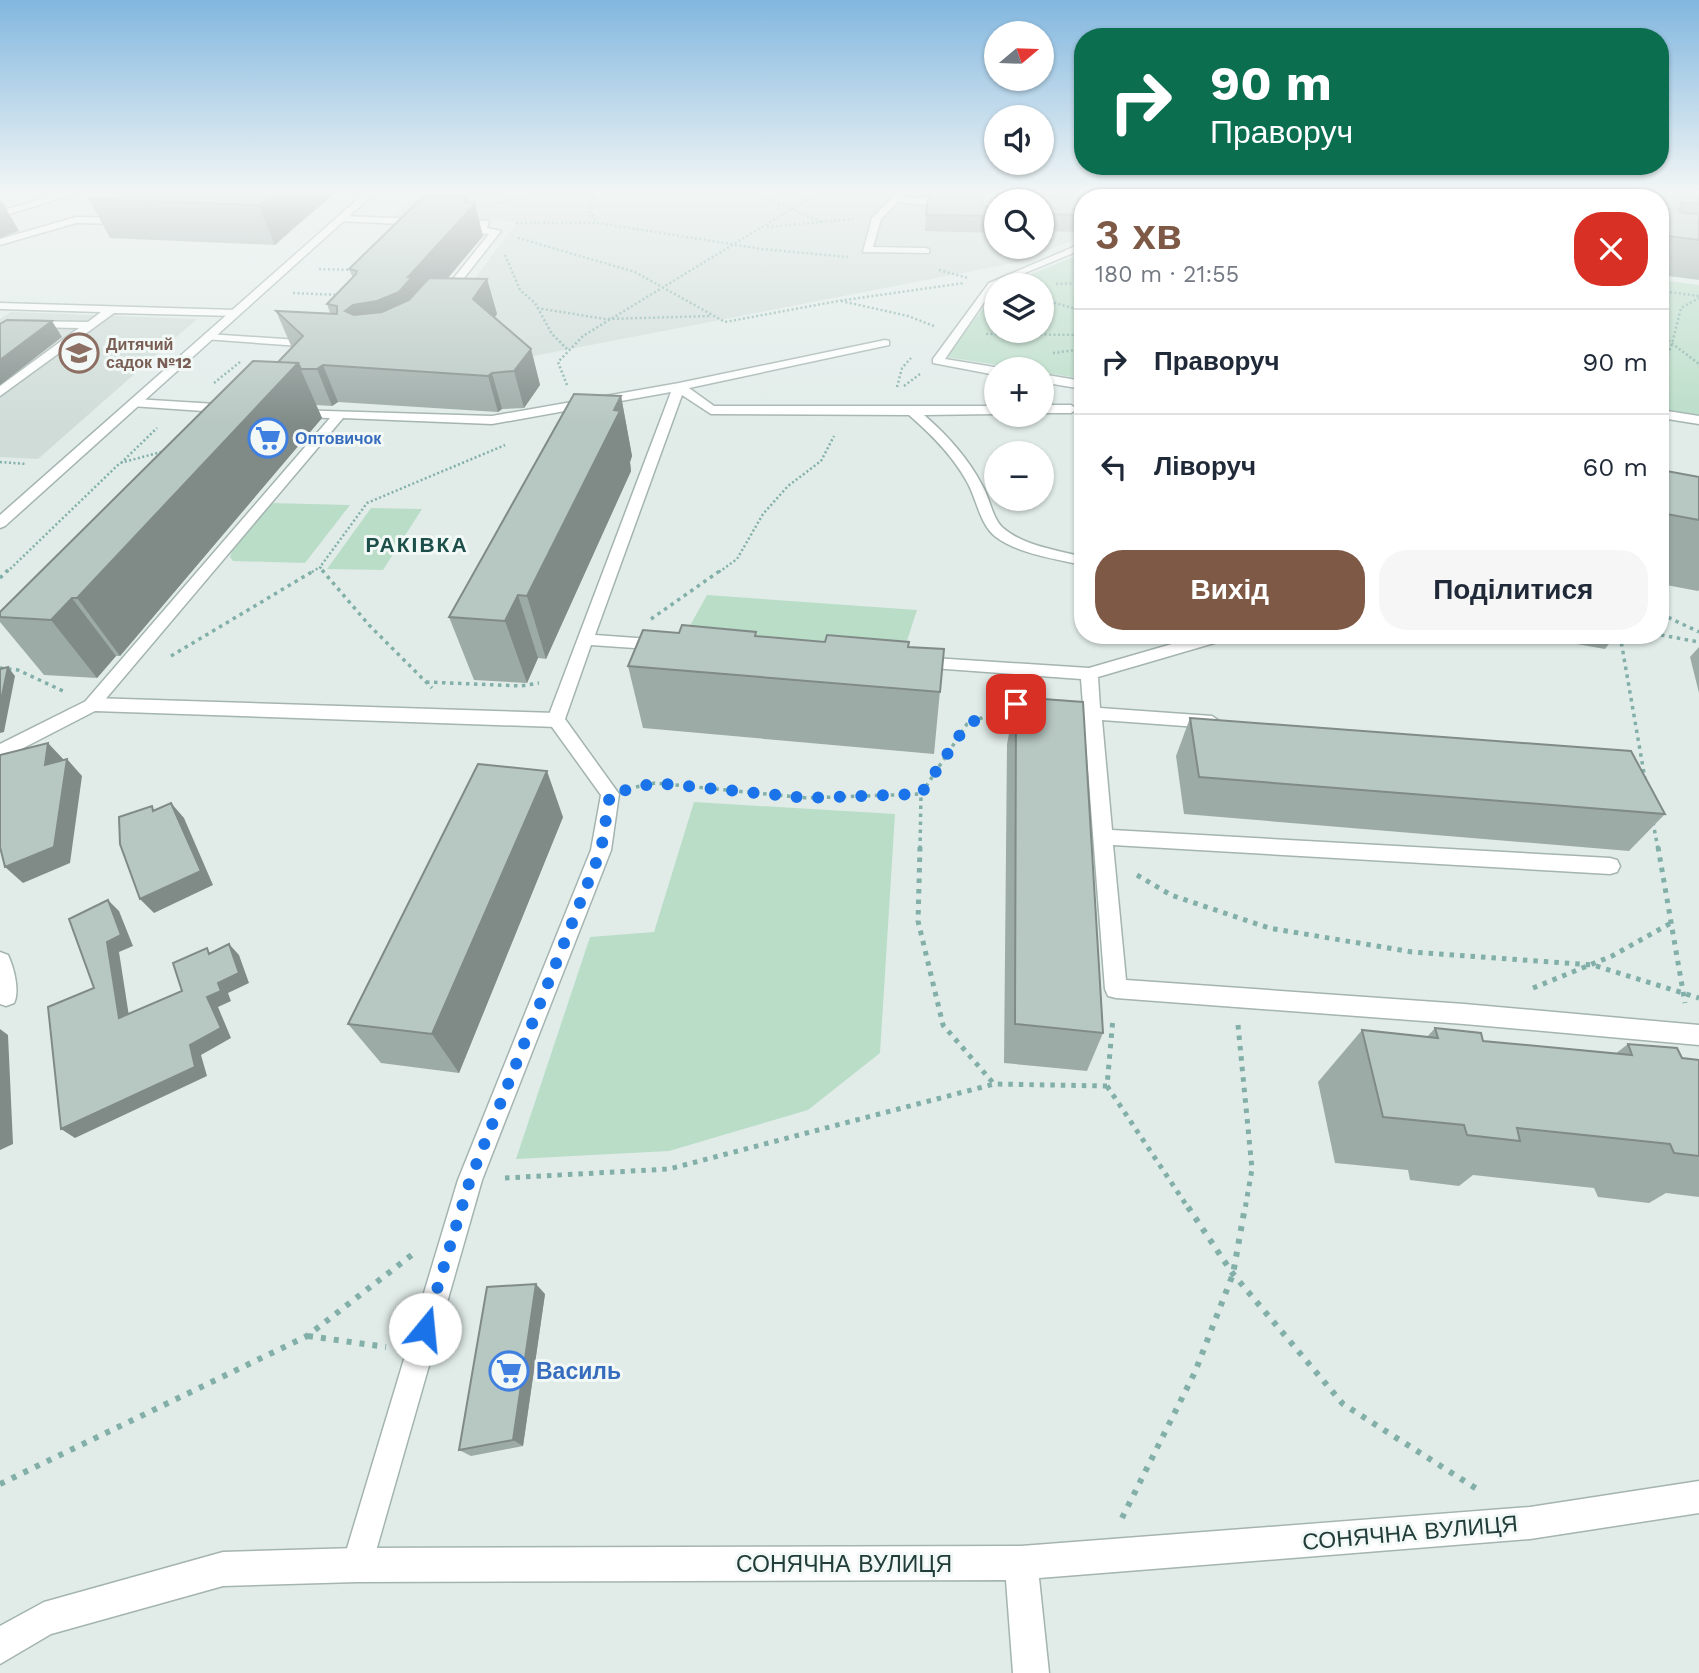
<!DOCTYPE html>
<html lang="uk">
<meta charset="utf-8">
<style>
:root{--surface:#fff;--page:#f6f6f7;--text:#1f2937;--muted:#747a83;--line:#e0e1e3;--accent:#7e5946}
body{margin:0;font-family:"Work Sans",sans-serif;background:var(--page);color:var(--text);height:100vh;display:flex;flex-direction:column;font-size:26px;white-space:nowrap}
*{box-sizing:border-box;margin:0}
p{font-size:23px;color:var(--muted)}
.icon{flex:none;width:38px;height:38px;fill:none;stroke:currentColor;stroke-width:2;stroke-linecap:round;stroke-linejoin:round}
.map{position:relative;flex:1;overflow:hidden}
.side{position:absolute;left:1074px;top:189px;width:595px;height:455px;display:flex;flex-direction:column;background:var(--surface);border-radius:28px;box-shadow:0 2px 5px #0004}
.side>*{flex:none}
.hud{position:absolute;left:1074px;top:28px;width:595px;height:147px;border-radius:28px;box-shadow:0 2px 5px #0004;background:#0b6e4f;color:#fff;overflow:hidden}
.needle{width:46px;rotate:71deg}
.buttons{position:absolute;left:984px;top:21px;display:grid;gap:14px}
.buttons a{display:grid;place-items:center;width:70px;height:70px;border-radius:50%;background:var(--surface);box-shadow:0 2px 5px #0004;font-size:35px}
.pin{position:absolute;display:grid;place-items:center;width:60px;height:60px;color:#fff;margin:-30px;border-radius:14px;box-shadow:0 4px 10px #0006}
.me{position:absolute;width:77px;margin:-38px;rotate:17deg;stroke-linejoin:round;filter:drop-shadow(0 0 5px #0008)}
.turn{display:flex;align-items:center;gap:24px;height:147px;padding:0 21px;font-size:32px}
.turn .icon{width:91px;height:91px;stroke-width:2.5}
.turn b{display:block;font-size:49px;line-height:60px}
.round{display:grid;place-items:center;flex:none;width:74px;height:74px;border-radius:28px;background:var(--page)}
.head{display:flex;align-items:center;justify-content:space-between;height:119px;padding:0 21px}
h1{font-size:42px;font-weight:600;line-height:52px;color:var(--accent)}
.button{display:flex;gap:14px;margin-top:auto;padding:14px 21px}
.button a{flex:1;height:80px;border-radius:28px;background:var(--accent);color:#fff;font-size:28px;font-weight:600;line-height:80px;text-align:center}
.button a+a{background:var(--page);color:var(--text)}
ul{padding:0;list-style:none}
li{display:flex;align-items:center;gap:21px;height:105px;padding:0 21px;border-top:2px solid var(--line)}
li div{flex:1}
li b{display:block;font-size:26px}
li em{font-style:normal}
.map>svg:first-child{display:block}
</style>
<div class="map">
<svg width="1699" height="1673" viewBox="0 0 1699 1673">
<rect width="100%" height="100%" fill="#e1ece9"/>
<!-- built -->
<path fill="#cfdcd8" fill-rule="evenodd" d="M421 191H1079L1083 236 1019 262 513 360 412 362 518 221 394 218ZM996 201H1041V247H996Z
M11 312 197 319 38 459 0 457V319Z"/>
<!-- green -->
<path fill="#baddc8" d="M1191 191H1274L1275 198H1190Z
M1083 253V379L1041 372V369H1023L946 357 996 291V331H1041V285H1004Z
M1661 280 1699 285V417L1661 411Z
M271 503 350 505 305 563 233 561 230 557 232 551Z
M371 508 422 509 383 570 327 569Z
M707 595 917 610 905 647 687 631Z
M694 802 895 814 880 1053 808 1110 669 1151 516 1159 590 937 654 932Z"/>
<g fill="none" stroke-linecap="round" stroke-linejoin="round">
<!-- service casing -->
<g stroke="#a4b4b1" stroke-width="3">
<path id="service" d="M70 191H83L0 217V211Z
M353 191H375L357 194Z
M894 191H902L901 197C922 198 943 200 963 199 977 198 989 190 1001 191 977 214 929 204 898 202L881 219 873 247 925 248 929 249V253L863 252 872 218 892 198Z
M1181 191H1189V198H1180Z
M1276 191H1284L1285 198H1276Z
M1372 191H1380L1381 198H1372Z
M1399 191H1407L1411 198H1402Z
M341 216 424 219 429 222 424 225 338 221V217Z
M76 217 125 218 130 221 125 224 76 223 0 245V239Z
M454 219 489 221 487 228 501 231 446 301 442 302 437 299 489 234 476 233 479 226 451 224V220Z
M1083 243V249L996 285 945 359 1000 368 996 369V375L933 363V359L989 283Z
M0 303 236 310 241 313 236 316 114 313 0 396V386L79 328 25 327 0 343V335L23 321 88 322 101 312 0 309Z
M208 334 314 341 320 344 314 347 204 339V335Z
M885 340 889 341V345L689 388 714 406H996V414L924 415C947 435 968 458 982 485 990 498 992 518 1003 528 1024 546 1057 550 1083 557V565C1056 559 1019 554 996 537 979 524 977 498 966 480 952 455 931 434 909 415L711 414 682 395 595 635 664 640 672 645 664 650 591 645 565 719 619 794 611 850 482 1180 372 1565 368 1576 357 1580 346 1576 342 1565 458 1180 591 850 601 795 547 720 671 392 492 424 343 418 98 708 92 710 83 704 330 418 297 417 291 413 293 410 492 416 679 383Z
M1041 374 1083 381V389L1041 382Z
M135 399 232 405 238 409 232 413 131 406 129 403Z
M1041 405H1071L1077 409 1071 413H1041Z
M1661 410 1699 416V424L1661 418Z
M1203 635H1230L1228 639 1098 677 1100 708 1212 716 1221 722 1212 728 1102 720 1112 830 1610 858 1617 860 1620 866 1617 872 1610 874 1113 845 1126 980 1464 1004 1699 1025V1045L1464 1024 1116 998 1108 996 1105 989 1081 679 918 667 910 662 918 657 1089 668Z"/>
</g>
<!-- minor casing -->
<g stroke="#a4b4b1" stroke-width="3">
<path id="minor" d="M92 698 556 713 563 715 565 720 563 725 556 727 95 711 0 760V744Z
M0 952 8 955C14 968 20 991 14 1003L6 1006 0 1004Z
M1699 1481V1513L1530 1539 1039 1578 1049 1673H1013L1006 1580 357 1582 223 1586 51 1634 0 1664V1626L44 1602 223 1552 357 1548 1021 1546 1530 1507Z"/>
</g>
<!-- tertiary casing -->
<g stroke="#a4b4b1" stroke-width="3">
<path id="tertiary" d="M367 191H377L5 526 0 528V515Z"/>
</g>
<!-- path-far3 -->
<path stroke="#82afa8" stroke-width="2.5" stroke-dasharray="2 2.5" stroke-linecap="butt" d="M589 191 594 196 590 212 597 222
M749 191 822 222
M1235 191 1248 198
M1436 191 1497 198
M496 203 548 191
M516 223H598L762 249 848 257
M767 227 853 219
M518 238 635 272 725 322 838 301 964 283
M505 255 520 290 535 303 552 334 568 350
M319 269 353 270
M939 270 968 278
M1056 284 1083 283
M1661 291 1699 296
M293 293 340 295
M1041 299 1083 311
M841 301 908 316 934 326
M537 308 605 319 711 316
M986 334 1083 335
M1661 335 1699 364
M1053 353 1083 349
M1661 371 1672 344 1681 308 1699 298
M214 383 240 362
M567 385 558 362 583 336 821 191
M904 386 920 374
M897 387 902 368 911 358
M0 462 27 464
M121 463 157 428
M7 572 120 463 165 451
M312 572 320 567
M324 572 320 567 367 503 505 445
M719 572 737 559 763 514 788 486 821 461 834 436"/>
<!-- path-far2 -->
<path stroke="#82afa8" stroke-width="3.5" stroke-dasharray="3.5 4.5" stroke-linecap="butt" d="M322 570 369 625 432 688
M0 578 8 570
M1661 614 1699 632
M651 619 721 570
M1620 635 1645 779
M1661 635 1699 642
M171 656 315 570
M0 668 18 670 63 691
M426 682 521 686 539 683
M636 787 655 783 807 798 921 794
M1653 822 1658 849
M920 849 921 794 967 724 1017 703"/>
<!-- path-far1 -->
<path stroke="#82afa8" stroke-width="5" stroke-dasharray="4.5 6" stroke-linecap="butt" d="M920 847 918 921 943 1025 994 1084
M1658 847 1685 1003
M1137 875 1171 895 1269 928 1412 952 1593 965 1699 998
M1533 988 1612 956 1671 923
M1238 1025 1252 1169 1245 1209
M1107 1086 1189 1209
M505 1178 669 1169 994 1084 1107 1086 1113 1018"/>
<!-- path -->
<path stroke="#82afa8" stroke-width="6" stroke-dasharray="5 8" stroke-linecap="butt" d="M1188 1207 1233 1274 1343 1404 1477 1489
M308 1336 386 1347
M0 1484 307 1336 413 1254
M1122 1518 1195 1372 1233 1274 1245 1207"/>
<!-- service -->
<use href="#service" fill="#fff" fill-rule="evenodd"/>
<!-- minor -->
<use href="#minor" fill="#fff" fill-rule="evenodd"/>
<!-- tertiary -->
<use href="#tertiary" fill="#fff" fill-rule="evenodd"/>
</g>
<!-- wall -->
<path fill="#9daba7" d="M102 191H338L295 227 293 222 295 227 275 245 110 238 89 199Z
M930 191H987L983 192 982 205 991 210 996 206V233L925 231 926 215Z
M995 191H1077L1082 215 1079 232 1041 231V201H997L995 199Z
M1611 191H1699V280L1661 275V198H1614Z
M467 196 468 203 475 204 483 236 448 278 487 279 497 314 494 317 531 349 540 385 524 408 502 409 498 412 338 402 332 406 316 405 322 418 120 656H116L97 678 44 675 0 622V612L278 362 292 348 276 311 330 313 327 304 353 278 349 269Z
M621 396 632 456 630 462 631 471 546 659 538 658 527 683 474 680 449 617Z
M1661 470 1699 477V590L1698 591 1661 584Z
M679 633 757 636 825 642 944 649 934 754 643 728 628 666Z
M1571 635H1612V640L1605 649 1571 643Z
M1699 647V693L1690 657Z
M1016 697 1103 1033 1087 1071 1004 1063 1007 744Z
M1190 718 1665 814 1629 851 1184 814 1176 756Z
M563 817 459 1073 381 1063 348 1024Z
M1435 1028 1483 1041 1615 1054 1628 1044 1682 1058 1699 1060V1197L1666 1193 1649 1203 1598 1197 1594 1188 1473 1175 1459 1186 1410 1180 1408 1170 1335 1163 1318 1082 1362 1030 1427 1037Z
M545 1294 523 1446 471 1456 459 1450Z"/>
<!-- shaded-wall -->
<path fill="#808b88" d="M277 191H281L295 227 275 245 258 205Z
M281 191H338L295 227Z
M467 196 470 209 475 204 483 236 422 309 359 346 345 311 353 305 408 277 465 202Z
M0 198 19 231 0 238Z
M487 279 497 314 483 334 473 299Z
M52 321 62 337 0 385V360Z
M531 349 540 385 524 408 514 371Z
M298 363 322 418 120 656 77 598Z
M323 365 338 402 332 406 317 369Z
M492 373 502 409 498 412 488 376Z
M621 396 632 456 630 462 631 471 546 659 527 596Z
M518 595 538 658 527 683 505 621Z
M72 598 116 656 97 678 51 620Z
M8 667 15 676 4 732 0 733V705Z
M48 743 64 760 45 765Z
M67 759 82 776 70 863 23 883 5 867Z
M547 771 563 817 459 1073 432 1034Z
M171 803 184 818 213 885 154 913 140 899Z
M108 900 119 911 133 946 119 952 131 1029 119 1018 107 942Z
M229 944 239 955 249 983 228 993 231 1001 218 1007 231 1038 201 1055 207 1076 75 1138 61 1129 190 1045 207 997Z
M0 1029 8 1035 13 1144 0 1150Z
M536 1284 545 1294 523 1446 513 1440Z"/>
<!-- building -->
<path fill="#b7c7c2" stroke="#808b88" stroke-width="2" d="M102 191 273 192 277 191 258 205 89 199Z
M929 191H983L982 204 991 210 996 206V216L926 215Z
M999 191H1042L1043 196 1065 198 1073 193 1071 191H1077L1082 215 1041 214V201H998Z
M1643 191H1699V204L1682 202 1679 210 1682 213 1699 214V240L1661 235V198H1645Z
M425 195 467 196 465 202 475 204 408 277H412L399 292 377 301 353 305 345 311 354 315 382 312 409 300 429 278 487 279 473 299 531 349 514 371 492 373 488 376 323 365 317 369H301L298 363 278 362 303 336 276 311 337 314V306L327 304 356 274 357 271 349 269Z
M7 320 52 321 0 360V324Z
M253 361 298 363 77 598H72L51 620 0 617V612Z
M574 394 621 396 614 410 620 411 527 596 518 595 505 621 449 617Z
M1661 470 1699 477V520L1661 513Z
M682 625 756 632 755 636 825 642 827 635 909 642 908 647 944 649 940 692 628 666 643 630 679 633Z
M1583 635H1612V640Z
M8 667 0 705V669Z
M1016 697 1083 702 1103 1033 1015 1024Z
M1190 718 1631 751 1665 814 1199 777Z
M48 743 45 765 67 759 54 847 5 867 0 847V755Z
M478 764 547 771 432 1034 348 1024Z
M171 803 201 871 140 899 120 844 119 817 152 806 153 811Z
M108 900 121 935 107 942 119 1018 182 991 173 963 207 948 209 954 229 944 239 973 218 983 221 991 207 997 221 1028 190 1045 195 1067 61 1129 48 1007 94 988 69 919Z
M1435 1028 1481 1033 1483 1041 1632 1055 1628 1044 1677 1048 1682 1058 1699 1060V1156L1674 1153 1670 1144 1517 1128 1520 1141 1467 1135 1464 1125 1383 1117 1362 1030 1438 1038Z
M536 1284 513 1440 459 1450 487 1287Z"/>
<!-- sky -->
<linearGradient id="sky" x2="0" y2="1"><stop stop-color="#82b7df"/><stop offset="0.45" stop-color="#f2f6f5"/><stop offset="1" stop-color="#f2f6f5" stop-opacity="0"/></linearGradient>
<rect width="1699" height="425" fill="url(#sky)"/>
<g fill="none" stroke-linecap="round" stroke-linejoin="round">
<!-- route -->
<path stroke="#1a73e8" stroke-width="12" stroke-dasharray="0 21.6" d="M425 1329 470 1180 601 850 610 794 655 783 807 798 921 794 967 724 1016 704"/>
</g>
<!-- icons -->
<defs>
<g id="school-ring" transform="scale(2.0125)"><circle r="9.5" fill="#f2f8f6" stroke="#8d6e63" stroke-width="1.5"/><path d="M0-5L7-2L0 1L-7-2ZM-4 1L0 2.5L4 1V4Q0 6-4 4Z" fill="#8d6e63"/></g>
<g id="supermarket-ring" transform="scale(2.0125)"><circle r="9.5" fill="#f2f8f6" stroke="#3f7fe0" stroke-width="1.5"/><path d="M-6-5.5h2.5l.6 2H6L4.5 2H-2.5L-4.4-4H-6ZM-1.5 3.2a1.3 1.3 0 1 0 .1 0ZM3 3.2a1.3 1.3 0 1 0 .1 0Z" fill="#3f7fe0"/></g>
</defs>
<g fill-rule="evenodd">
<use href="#school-ring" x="79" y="353"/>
<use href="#supermarket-ring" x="268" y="438"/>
<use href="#supermarket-ring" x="509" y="1371"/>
</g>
<g text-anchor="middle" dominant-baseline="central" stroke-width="6" stroke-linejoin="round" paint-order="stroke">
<!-- far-education labels -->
<g font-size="16" font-weight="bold" fill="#785e54" stroke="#f2f8f6" text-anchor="start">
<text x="106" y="344">Дитячий<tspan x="106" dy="18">садок №12</tspan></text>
</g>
<!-- far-shop labels -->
<g font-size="16" font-weight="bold" fill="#366cbe" stroke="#f2f8f6" text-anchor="start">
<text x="295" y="438">Оптовичок</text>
</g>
<!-- far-district labels -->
<g font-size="21" font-weight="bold" letter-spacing="2" fill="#1d4f4a" stroke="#f2f8f6">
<text x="417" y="544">РАКІВКА</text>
</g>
<!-- near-shop labels -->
<g font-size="23" font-weight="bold" fill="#366cbe" stroke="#f2f8f6" text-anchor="start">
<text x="536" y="1371">Василь</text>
</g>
<!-- near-street labels -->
<g font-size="23" fill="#213d39" stroke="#f2f8f6">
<text transform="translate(1410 1533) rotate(-5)">СОНЯЧНА ВУЛИЦЯ</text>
<text x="844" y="1564">СОНЯЧНА ВУЛИЦЯ</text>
</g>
</g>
</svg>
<div class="buttons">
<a><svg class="needle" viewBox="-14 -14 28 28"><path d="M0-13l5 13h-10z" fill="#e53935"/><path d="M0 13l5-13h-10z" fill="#747a83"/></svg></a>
<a><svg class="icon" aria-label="sound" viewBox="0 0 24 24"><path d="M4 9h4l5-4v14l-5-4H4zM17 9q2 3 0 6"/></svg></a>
<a><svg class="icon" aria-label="search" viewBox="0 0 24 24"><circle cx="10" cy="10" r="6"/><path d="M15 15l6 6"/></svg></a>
<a><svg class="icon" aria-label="layers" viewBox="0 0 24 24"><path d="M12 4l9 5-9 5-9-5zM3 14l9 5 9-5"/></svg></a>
<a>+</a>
<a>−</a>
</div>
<div class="pin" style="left:1016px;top:704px;background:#d93025"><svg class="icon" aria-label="arrive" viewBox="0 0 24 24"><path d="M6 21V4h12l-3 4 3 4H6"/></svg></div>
<svg class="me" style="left:425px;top:1329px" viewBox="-20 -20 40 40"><circle r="19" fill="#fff"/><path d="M0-13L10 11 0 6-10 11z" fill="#1a73e8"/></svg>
<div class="hud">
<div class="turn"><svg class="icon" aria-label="right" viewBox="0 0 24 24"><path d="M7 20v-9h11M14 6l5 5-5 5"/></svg><div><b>90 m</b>Праворуч</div></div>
</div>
<section class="side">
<div class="head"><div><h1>3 хв</h1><p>180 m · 21:55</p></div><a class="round" style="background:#d93025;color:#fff"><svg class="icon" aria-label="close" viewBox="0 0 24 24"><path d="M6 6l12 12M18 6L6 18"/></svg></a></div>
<ul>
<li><svg class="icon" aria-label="right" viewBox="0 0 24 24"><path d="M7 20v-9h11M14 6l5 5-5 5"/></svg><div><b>Праворуч</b></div><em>90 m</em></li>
<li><svg class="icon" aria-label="left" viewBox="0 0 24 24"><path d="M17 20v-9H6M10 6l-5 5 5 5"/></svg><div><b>Ліворуч</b></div><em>60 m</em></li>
</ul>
<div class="button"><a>Вихід</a><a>Поділитися</a></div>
</section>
</div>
